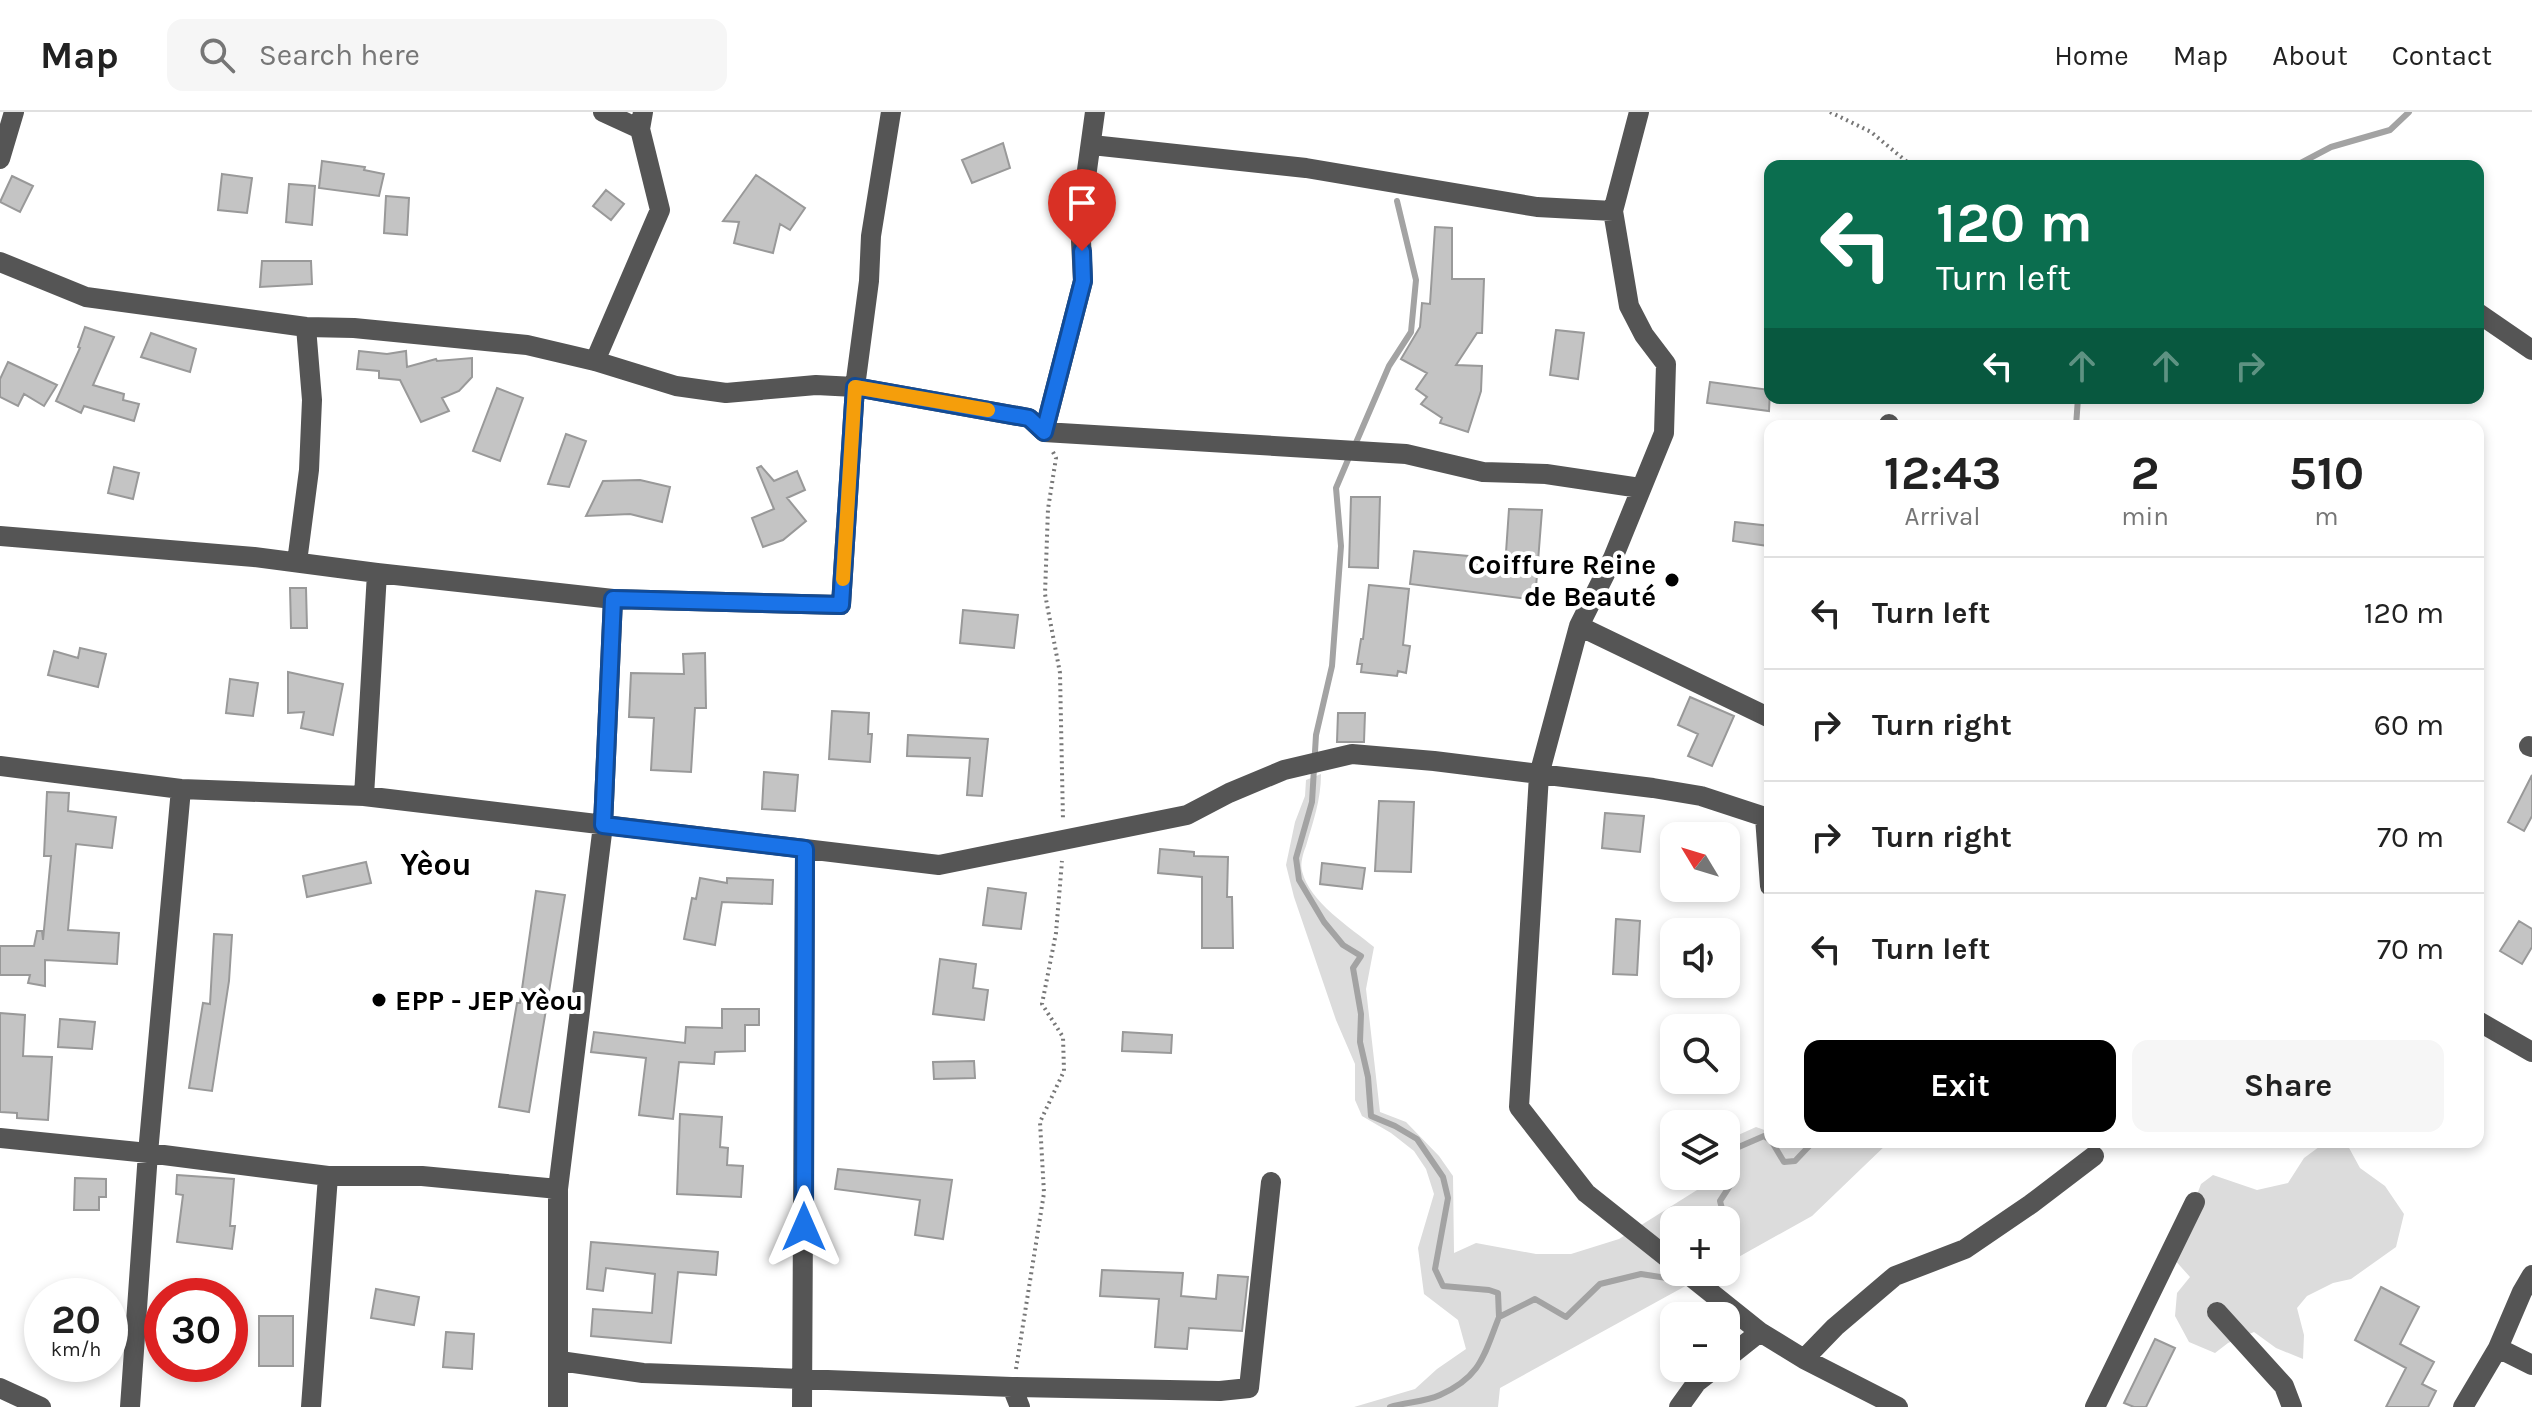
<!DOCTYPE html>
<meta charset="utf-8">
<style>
:root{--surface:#fff;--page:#f6f6f6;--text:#222;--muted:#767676;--line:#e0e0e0;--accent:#000}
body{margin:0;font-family:Karla,sans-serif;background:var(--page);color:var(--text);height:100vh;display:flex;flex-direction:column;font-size:30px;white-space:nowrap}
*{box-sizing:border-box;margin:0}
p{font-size:26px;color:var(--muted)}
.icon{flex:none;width:44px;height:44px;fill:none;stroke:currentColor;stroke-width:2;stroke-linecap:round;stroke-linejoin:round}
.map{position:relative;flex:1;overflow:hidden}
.drawer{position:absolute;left:1764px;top:308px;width:720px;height:728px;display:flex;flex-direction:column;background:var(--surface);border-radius:16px;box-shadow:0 4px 12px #0003}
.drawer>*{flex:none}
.guide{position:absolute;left:1764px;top:48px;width:720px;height:244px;border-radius:16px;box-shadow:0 4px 12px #0003;background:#0b6e4f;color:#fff;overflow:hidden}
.needle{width:52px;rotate:308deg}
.controls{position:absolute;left:1660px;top:710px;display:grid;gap:16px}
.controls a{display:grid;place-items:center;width:80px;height:80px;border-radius:16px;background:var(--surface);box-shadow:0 4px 12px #0003;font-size:40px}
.speed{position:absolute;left:24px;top:1166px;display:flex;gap:16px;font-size:40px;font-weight:700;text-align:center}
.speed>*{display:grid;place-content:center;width:104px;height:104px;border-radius:50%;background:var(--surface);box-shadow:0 4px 12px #0003;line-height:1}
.speed small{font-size:20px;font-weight:400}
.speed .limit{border:12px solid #d22;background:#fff;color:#111}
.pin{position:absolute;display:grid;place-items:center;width:68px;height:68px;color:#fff;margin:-82px -34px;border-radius:50% 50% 50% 0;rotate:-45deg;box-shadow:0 0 8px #0007}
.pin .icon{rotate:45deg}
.me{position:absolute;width:88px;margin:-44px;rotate:0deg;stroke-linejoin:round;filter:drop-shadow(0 0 6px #0008)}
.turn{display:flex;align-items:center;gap:28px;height:168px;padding:0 40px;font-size:36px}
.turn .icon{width:104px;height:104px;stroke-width:2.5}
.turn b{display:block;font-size:56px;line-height:68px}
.lanes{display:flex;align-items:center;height:76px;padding:0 40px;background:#0003;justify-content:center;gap:40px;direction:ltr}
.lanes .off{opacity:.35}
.eta{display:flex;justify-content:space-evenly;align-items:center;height:136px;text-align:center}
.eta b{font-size:48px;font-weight:700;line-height:56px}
.button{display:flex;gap:16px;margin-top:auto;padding:16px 40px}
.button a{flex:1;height:92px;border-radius:16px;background:var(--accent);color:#fff;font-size:32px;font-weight:700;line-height:92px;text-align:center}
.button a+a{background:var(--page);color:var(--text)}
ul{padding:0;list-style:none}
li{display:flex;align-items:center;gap:24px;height:112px;padding:0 40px;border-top:2px solid var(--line)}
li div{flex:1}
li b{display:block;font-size:30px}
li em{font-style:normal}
header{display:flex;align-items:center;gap:48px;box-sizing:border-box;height:112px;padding:0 40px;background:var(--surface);border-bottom:2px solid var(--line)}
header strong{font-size:38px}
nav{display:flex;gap:44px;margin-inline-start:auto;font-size:28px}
.search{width:560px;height:72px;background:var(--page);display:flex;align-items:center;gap:20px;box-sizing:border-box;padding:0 28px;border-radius:16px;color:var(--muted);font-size:30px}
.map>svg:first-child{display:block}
</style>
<header>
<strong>Map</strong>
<div class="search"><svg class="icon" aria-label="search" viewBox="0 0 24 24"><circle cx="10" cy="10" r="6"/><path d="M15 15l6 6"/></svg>Search here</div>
<nav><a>Home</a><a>Map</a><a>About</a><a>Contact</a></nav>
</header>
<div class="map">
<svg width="2532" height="1295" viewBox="0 0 2532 1295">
<rect width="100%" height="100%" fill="#fff"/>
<!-- green -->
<path fill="#dcdcdc" d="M1321 662C1321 688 1313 710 1306 734 1303 741 1300 753 1302 759 1310 791 1350 815 1374 835L1366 877 1380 1000 1406 1010 1439 1044 1453 1064 1454 1141 1476 1131 1536 1142H1571L1619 1127 1705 1073 1709 1064H1726V1036L1736 1024 1756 1015 1770 1020V1030H1889L1812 1104 1726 1152V1108H1674V1160H1711L1500 1276 1498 1295H1354L1415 1277 1437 1257 1466 1237 1458 1208 1424 1182 1418 1136 1434 1082 1426 1057 1414 1039 1391 1021 1362 1004 1355 988V952L1336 908 1294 785 1286 753 1295 710 1305 684 1306 668Z
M2323 1032 2348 1034 2360 1056 2385 1074 2404 1102 2396 1135 2351 1167 2333 1171 2307 1184 2297 1196 2304 1223 2303 1247 2276 1236 2254 1220 2228 1231 2215 1241 2189 1230 2175 1204 2177 1181 2190 1165 2173 1146 2201 1072 2213 1063 2257 1078 2288 1071 2304 1046Z"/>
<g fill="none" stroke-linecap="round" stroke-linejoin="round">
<!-- stream -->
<path stroke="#a3a3a3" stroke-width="6" d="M2295 54 2331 35 2390 18 2409 0
M2076 314 2078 286
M1355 333 1389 254 1411 220 1416 168 1397 89
M1350 343 1336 376 1341 434 1332 554 1316 623 1312 690 1296 746 1299 768 1324 810 1343 833 1361 844 1353 856 1361 902 1360 930 1368 965 1371 1004 1395 1014 1417 1027 1443 1065 1448 1086 1435 1157 1443 1174 1489 1178 1498 1181 1499 1205
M1772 1030 1784 1050 1795 1049 1813 1030
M1725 1108 1720 1089 1733 1069 1734 1037 1764 1024 1770 1028
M1726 1114V1120
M1390 1295C1406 1290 1425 1290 1440 1283 1481 1265 1484 1243 1499 1205L1535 1187 1566 1205 1600 1172 1641 1162 1686 1169"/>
</g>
<!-- building -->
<path fill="#c4c4c4" stroke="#999" stroke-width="2" d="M1003 31 1010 56 972 71 962 48Z
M322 49 365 55 364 58 384 62 379 84 319 76Z
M222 62 252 66 247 101 218 98Z
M756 63 805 96 790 118 780 112 773 141 734 131 739 110 723 109Z
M12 64 33 74 20 100 0 90Z
M289 72 315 74 312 113 286 110Z
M606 78 624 92 611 108 593 94Z
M386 84 409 86 407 123 384 121Z
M1435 115 1452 116V167H1484L1482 221H1477L1456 253 1482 254 1481 279 1468 320 1440 311 1442 306 1421 292 1427 285 1416 277 1427 261 1401 247 1420 215 1422 191 1430 192Z
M262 149H311L312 172 260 175Z
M85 215 114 225 93 273 124 282 123 288 139 292 134 309 84 294 81 301 56 289 80 236 78 235Z
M1556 218 1584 221 1578 267 1550 263Z
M151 221 196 237 190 260 141 245Z
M359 239 387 242 406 239 407 255 436 247 437 249 472 246V265L459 279 442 286 449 299 421 310 400 268 379 266V259L357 257Z
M8 250 57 273 44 294 24 282 18 294 0 285V267Z
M1710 270 1770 278 1769 299 1707 291Z
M497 276 523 286 500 349 473 339Z
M566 322 586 329 569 375 548 372Z
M761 354 774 369 797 359 805 378 787 386 806 409 783 428 763 435 752 406 774 397 757 356Z
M114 355 139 361 133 387 108 381Z
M640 368 670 375 662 410 630 402 586 404 603 369Z
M1351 385H1380L1378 456 1349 455Z
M1509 397 1542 398 1535 488 1410 472 1414 439 1468 444 1467 451 1505 455Z
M1735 410 1770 414 1768 434 1733 429Z
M1369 473 1409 477 1403 533 1410 534 1406 561 1398 559 1397 564 1361 560 1362 552H1357L1361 527H1363Z
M290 476H306L307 516H291Z
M963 498 1018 503 1014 536 960 531Z
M80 536 106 542 98 575 48 563 54 539 78 546Z
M705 541 706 596H695L691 660 651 658 654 606 629 605 631 561 684 562 683 542Z
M288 560 343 572 333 623 301 616 304 600 288 601Z
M230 567 258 571 253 604 226 601Z
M1690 585 1734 604 1712 654 1688 644 1698 622 1678 613Z
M832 599 869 601 868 622H872L870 650 829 647Z
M1338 601H1365L1364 630H1337Z
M908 623 988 627 982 684 967 683 970 646 907 644Z
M764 660 798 663 795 699 762 697Z
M2532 663V704L2524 719 2508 710Z
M47 680 69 681 68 699 116 705 112 736 76 732 68 818 119 821 117 852 45 848V874L28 871 30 863H0V834H34L37 819H42L43 828 51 744H44Z
M1379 689 1414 690 1411 760 1375 759Z
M1605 701 1644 704 1640 740 1602 736Z
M1160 737 1194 740V744L1228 745 1227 785H1232L1233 836H1202V765L1158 761Z
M366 750 371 771 307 785 303 764Z
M1322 751 1365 756 1362 777 1320 772Z
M700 766 727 771V766L773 768 772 792 722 790 715 833 684 827 692 786 696 787Z
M988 776 1026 781 1021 817 983 813Z
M536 779 565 783 529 1000 499 995 517 891H520Z
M1616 807 1640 809 1637 863 1613 862Z
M2519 809 2532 817V835L2522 852 2500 839Z
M214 822 232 823 229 869 212 979 189 976 203 891 210 892Z
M940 847 976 852 973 876 988 878 984 908 933 902Z
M722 897H759V913H745V939L715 940 714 952 679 950 673 1007 639 1003 646 946 591 940 594 920 685 931 686 915 722 916Z
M0 901 25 903 23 944 52 945 48 1008 17 1006V1001L0 1000Z
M60 907 95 910 92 937 58 935Z
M1123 920 1172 923 1171 941 1122 939Z
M974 949 975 966 934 967 933 950Z
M680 1002 722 1005 720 1035 728 1036 727 1053 743 1054 741 1085 677 1082Z
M838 1057 952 1068 943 1127 915 1123 920 1088 835 1077Z
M177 1063 234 1067 230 1114H235L232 1137 177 1130 183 1083 176 1082Z
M75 1066 106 1067V1085H99V1098H74Z
M591 1130 718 1140 716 1163 678 1160 671 1231 591 1224 593 1197 652 1201 655 1162 606 1156 603 1179 587 1177Z
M1102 1158 1183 1161 1181 1184 1216 1187 1218 1163 1248 1165 1242 1219 1189 1216 1187 1237 1155 1235 1159 1187 1100 1184Z
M2381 1175 2419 1195 2400 1232 2434 1250 2422 1272 2436 1279 2428 1295H2386L2406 1256 2355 1228Z
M376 1177 419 1185 414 1213 371 1206Z
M259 1204H293V1254H259Z
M446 1220 474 1222 472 1257 443 1255Z
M2155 1227 2175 1236 2146 1295H2134L2124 1291Z"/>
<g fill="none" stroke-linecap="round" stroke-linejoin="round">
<!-- path -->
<path stroke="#777" stroke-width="4" stroke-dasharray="2 4" stroke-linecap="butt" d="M1830 0 1871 20 1912 54
M1053 340 1056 346 1048 397 1045 482 1060 561 1063 708
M1768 687 1770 672
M1016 1257 1044 1081 1040 1010 1064 959 1063 925 1042 892 1056 821 1062 749"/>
<!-- minor -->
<path stroke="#555" stroke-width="20" d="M603 0 640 17
M1639 0 1613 99 1629 194 1644 223 1666 252 1664 321 1613 446 1579 514 1539 663 1519 995 1586 1081 1674 1151
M1092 33 1306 56 1537 95 1613 99
M0 47 14 0
M0 150 86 185 306 215 354 216 527 233 595 249 676 274 726 281 816 273 855 275 1029 306 1044 320 1406 342 1483 360 1546 362 1640 376
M2478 201 2532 238
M595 249 660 98 640 17 643 0
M1889 314V312
M1044 320 1083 169 1080 109 1095 0
M0 424 254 445 377 461 613 487 841 493 855 275 869 169 871 124 891 0
M297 450 309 358 312 288 306 215
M1579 514 1770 606
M2529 634 2532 635
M0 654 181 677 364 684 939 753 1187 703 1229 681 1284 658 1352 642 1434 649 1653 676 1701 684 1765 705 1770 774
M364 684 377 461
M2478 909 2532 940
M0 1026 148 1041 328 1064
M1685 1160 1760 1220 1804 1247 1898 1295
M2217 1200 2284 1274 2292 1295
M2498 1236 2532 1253
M1726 1247 1760 1220
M1804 1247 1835 1215 1895 1164 1965 1137 2031 1092 2094 1044
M560 1249 643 1261 1012 1275 1220 1279 1249 1276 1271 1070
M1012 1275 1020 1295
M0 1276 41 1295
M130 1295 148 1041 181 677
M311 1295 328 1064H422L558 1077
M558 1295V1077L603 713 613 487
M802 1295 805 737
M1679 1295 1697 1270 1715 1256
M2095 1295 2195 1090
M2463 1295 2498 1236 2522 1180 2532 1163"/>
</g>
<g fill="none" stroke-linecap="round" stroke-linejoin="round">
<!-- route casing -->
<g stroke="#114b97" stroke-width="20">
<path id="route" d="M804 1115 805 737 603 713 613 487 841 493 855 275 1029 306 1044 320 1083 169 1082 139"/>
</g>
<!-- route -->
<use href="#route" stroke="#1a73e8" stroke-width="14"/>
<!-- slow -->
<path stroke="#f59e0b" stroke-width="14" d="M843 467 855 275 988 298"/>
</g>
<!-- markers -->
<g fill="#000" stroke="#fff" stroke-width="3">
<circle cx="1672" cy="468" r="8"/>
<circle cx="379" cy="888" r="8"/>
</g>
<g text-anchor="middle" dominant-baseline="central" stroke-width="8" stroke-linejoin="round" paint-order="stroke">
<!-- poi labels -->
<g font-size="28" font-weight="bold" fill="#000" stroke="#fff" text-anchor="end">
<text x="1656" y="452">Coiffure Reine<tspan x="1656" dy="32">de Beauté</tspan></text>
<text x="395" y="888" text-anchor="start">EPP - JEP Yèou</text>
</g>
<!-- quarter labels -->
<g font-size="32" font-weight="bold" fill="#000" stroke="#fff">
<text x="436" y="752">Yèou</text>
</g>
</g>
</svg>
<div class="controls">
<a><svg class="needle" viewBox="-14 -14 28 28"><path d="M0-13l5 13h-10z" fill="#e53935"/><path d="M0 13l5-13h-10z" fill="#767676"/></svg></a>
<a><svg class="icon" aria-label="sound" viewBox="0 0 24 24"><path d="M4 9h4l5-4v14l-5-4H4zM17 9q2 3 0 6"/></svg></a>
<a><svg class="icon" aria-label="search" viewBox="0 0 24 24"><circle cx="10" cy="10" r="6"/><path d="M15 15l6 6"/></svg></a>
<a><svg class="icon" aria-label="layers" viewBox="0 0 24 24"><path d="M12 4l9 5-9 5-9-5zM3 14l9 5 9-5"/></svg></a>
<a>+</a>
<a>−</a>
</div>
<div class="speed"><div>20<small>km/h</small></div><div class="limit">30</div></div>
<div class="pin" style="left:1082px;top:139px;background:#d93025"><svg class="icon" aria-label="arrive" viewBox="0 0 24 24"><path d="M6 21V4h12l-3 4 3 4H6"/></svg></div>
<svg class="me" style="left:804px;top:1115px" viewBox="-20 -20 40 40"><path d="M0-17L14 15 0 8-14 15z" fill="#1a73e8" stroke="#fff" stroke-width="4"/></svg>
<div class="guide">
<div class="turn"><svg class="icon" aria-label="left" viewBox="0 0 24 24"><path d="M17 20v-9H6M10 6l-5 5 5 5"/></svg><div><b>120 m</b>Turn left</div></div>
<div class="lanes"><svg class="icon" aria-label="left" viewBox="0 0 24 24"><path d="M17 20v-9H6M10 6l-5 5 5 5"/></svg><svg class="icon off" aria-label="ahead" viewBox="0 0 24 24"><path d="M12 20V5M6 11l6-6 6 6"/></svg><svg class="icon off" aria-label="ahead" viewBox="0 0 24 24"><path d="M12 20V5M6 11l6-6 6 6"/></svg><svg class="icon off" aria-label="right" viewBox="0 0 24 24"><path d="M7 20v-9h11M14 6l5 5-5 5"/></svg></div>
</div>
<section class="drawer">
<div class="eta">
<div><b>12:43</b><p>Arrival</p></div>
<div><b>2</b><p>min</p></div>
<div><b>510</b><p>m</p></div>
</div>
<ul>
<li><svg class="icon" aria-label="left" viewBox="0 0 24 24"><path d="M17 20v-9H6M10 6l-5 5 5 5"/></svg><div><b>Turn left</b></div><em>120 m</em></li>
<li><svg class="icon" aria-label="right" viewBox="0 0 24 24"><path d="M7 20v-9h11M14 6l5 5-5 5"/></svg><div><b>Turn right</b></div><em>60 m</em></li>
<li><svg class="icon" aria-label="right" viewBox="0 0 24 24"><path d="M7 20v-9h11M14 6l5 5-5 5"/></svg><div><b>Turn right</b></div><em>70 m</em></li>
<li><svg class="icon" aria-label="left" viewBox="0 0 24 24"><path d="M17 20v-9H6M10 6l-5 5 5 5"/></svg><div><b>Turn left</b></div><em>70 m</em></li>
</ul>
<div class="button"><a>Exit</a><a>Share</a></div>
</section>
</div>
